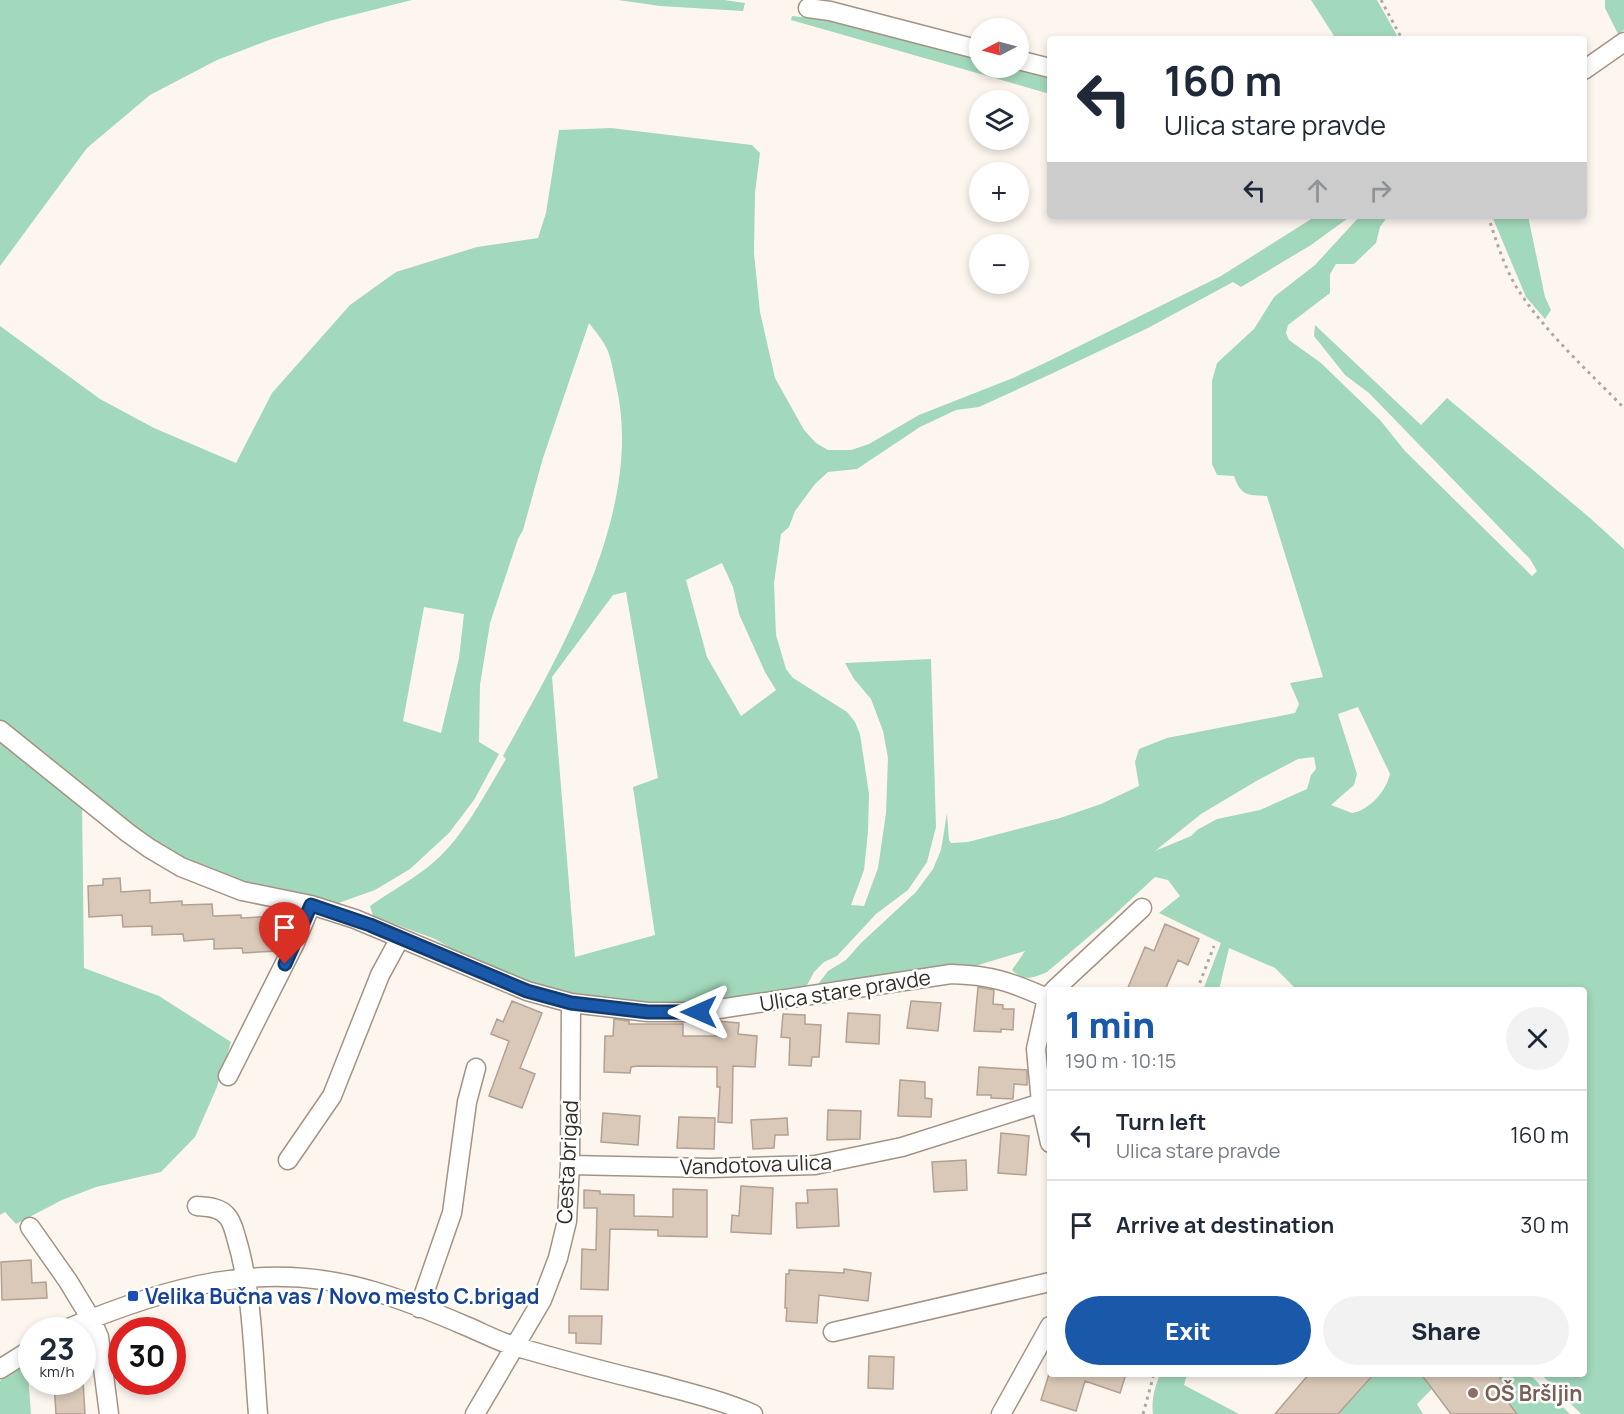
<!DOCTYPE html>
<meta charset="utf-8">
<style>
:root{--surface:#fff;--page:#f2f2f3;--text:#1f2937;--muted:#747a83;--line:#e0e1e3;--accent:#1a59aa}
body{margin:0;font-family:Manrope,sans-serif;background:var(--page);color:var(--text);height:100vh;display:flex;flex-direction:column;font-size:22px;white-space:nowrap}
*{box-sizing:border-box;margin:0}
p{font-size:20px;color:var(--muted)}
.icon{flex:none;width:33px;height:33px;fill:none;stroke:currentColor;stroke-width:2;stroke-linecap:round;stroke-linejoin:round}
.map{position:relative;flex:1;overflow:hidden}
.drawer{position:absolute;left:1047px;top:987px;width:540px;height:390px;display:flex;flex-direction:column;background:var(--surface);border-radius:6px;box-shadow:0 3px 9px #0003}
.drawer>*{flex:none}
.banner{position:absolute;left:1047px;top:36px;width:540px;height:183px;border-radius:6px;box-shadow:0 3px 9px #0003;background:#fff;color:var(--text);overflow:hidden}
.needle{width:39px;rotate:264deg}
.fabs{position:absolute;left:969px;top:18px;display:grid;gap:12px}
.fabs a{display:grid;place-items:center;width:60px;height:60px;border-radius:50%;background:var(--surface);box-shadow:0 3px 9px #0003;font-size:30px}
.speed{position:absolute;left:18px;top:1317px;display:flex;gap:12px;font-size:30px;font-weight:700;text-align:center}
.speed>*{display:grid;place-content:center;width:78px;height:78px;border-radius:50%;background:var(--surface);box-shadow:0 3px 9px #0003;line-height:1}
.speed small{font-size:15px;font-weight:400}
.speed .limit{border:9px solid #d22;background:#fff;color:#111}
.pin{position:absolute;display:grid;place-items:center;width:51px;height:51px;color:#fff;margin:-62px -26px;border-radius:50% 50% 50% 0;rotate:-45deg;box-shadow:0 0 6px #0007}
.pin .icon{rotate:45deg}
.me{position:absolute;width:66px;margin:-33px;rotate:270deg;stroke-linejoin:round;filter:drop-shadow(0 0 4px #0008)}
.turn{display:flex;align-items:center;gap:21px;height:126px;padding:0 18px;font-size:27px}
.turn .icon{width:78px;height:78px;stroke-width:2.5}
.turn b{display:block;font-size:42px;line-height:51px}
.lanes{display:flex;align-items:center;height:57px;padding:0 18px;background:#0003;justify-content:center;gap:30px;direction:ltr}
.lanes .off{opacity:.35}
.round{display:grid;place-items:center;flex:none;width:63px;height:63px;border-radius:32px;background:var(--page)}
.head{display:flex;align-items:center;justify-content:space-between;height:102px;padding:0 18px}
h1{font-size:36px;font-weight:800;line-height:45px;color:var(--accent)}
.action{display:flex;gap:12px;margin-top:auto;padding:12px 18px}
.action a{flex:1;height:69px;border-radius:36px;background:var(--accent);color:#fff;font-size:24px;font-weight:800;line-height:69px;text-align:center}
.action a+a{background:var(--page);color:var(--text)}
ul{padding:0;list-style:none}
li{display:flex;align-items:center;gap:18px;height:90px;padding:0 18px;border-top:2px solid var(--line)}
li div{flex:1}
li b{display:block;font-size:22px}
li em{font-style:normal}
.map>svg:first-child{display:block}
</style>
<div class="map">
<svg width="1624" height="1414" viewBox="0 0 1624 1414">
<rect width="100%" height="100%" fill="#fdf6ef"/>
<!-- green -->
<path fill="#a2d8bb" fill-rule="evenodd" d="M0 0H412L329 21 272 39 217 60 150 95 87 148 0 266Z
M618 0H724L745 3 743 11 660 6Z
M1311 0H1377L1399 39H1336Z
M1605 0H1624V30L1618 34 1605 8Z
M792 16 828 20 979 54 980 68H1018L1050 73V94L791 20Z
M611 128 752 145 760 153 755 193 754 253 760 312 775 378 804 430 816 443 828 450H851L869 444 919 415 1013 378 1049 361 1221 276 1316 216H1351L1311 245 1241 287 1233 282 1148 328 1051 374 979 407 956 410 920 427 857 469 828 472 815 484 795 511 789 527 781 534 774 583 776 635 786 669 793 678 847 712 855 722 860 734 869 794 868 832 864 870 851 905 864 906 878 868 886 813 888 758 883 731 871 699 854 679 845 663 931 659 936 827 927 862 908 890 876 914 837 956 824 962 814 972 805 989 693 1008 576 995 547 989 507 975 457 952 435 939 373 916 370 906C391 891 416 878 435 861 464 836 486 792 506 759L503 756C562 649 647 507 615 380 613 370 611 358 607 349 603 340 595 331 589 323L543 458 523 530 518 539 490 623 480 685 479 742 499 754 474 800 449 833 410 869 375 890 333 905 216 875 160 847 0 726V326L100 399 154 428 236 463 272 393 350 305 396 272 477 247 538 238 546 213 559 130ZM722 563 733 587 739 614 765 672 776 690 741 716 707 657 686 580ZM626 592 658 778 633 787 655 935 575 957 552 677 613 595ZM424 607 464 614 459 658 441 733 403 721Z
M1360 216H1388L1380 227 1376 243 1354 264H1336L1330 274V293L1288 325 1286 333 1289 340 1321 363 1380 420 1405 451 1532 576 1537 571 1530 559 1369 393 1345 375 1314 336 1315 325 1421 425 1447 398 1590 518 1624 549V1414H1581L1541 1374H1584V990H1297L1275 968 1229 948 1219 990H1203L1221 943 1159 913 1180 896 1168 880 1155 877 1112 917 1047 972C1033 978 1024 982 1012 970L1025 951 975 966 926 969 816 987 828 971 846 960 861 943 916 892 933 869 941 850 947 813 949 840 951 843 968 842 1060 818 1101 804 1139 786 1135 762 1139 749 1167 738 1295 713 1299 704 1290 683 1323 677 1267 496C1247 495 1241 496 1234 476L1217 475 1212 464V381L1217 363 1254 329 1274 297 1315 265ZM1358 707 1390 774C1386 791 1370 810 1352 813L1331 805 1354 785 1357 774 1338 714ZM1314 757 1316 769 1311 775 1307 789 1260 810 1217 819 1197 830 1191 836 1155 851 1201 814 1258 780 1298 759Z
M1492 216H1528L1545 297 1551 310 1545 319 1526 297Z
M0 738 82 801 84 968 159 996 231 1042 217 1087 195 1137 161 1172 96 1187 62 1200 16 1224 5 1212 0 1215Z
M27 1361 31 1414H0V1381Z
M1160 1374H1187L1184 1385 1239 1414H1153C1151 1400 1155 1387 1160 1374Z
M1374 1374H1421L1432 1389 1417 1404 1423 1414H1338Z
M1503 1374H1529L1570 1414H1517L1508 1402 1514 1397 1499 1377Z"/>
<!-- building -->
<path fill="#dac9b9" stroke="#b2a192" stroke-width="1.5" d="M120 878 121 892 150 890V903L182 901V905L212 904 213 916 241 915V918L276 916 278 951 243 953 242 948 214 949V939L184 941 183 934 152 935V926L123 927 122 915 89 917 88 886 103 885V879Z
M1165 924 1199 939 1188 965 1178 960 1165 990H1127L1145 947 1154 951Z
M978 987 994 990 993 1004 1003 1005V1009H1014L1013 1030 1001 1029V1032L974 1031Z
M512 1001 542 1013 520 1068 535 1074 522 1108 489 1096 509 1041 491 1034 497 1019 503 1022Z
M911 1001 941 1003 938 1031 907 1028Z
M848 1013 880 1015 879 1044 846 1042Z
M783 1014 805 1015V1024L821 1025 819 1057H812L811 1066 789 1065 790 1038 781 1037Z
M614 1019 629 1021V1024H683V1036H716L718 1021 739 1023 738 1034 757 1036 755 1067 733 1066 732 1123 718 1122 720 1087H717V1067L638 1066 631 1067 630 1073 604 1072 605 1036H613Z
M979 1067 1027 1070V1085L1014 1084 1013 1099 991 1098V1095H977Z
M900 1080 925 1082V1098L932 1099 931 1117 898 1116Z
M828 1110 861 1111 860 1139 827 1140Z
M603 1113 640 1116 638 1145 601 1142Z
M679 1117 715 1118 714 1149 677 1148Z
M787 1118 788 1135H775L774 1148 753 1149 751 1120Z
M1001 1133 1029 1136 1026 1175 998 1173Z
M966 1160 967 1190 934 1192 932 1162Z
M741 1186 773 1188 771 1234 731 1232 732 1215 739 1216Z
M673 1189 707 1190V1237L658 1236V1230L610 1229 608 1290 581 1289 582 1249 596 1250 597 1208H584V1190L600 1191V1194L634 1195V1216L673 1217Z
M837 1189 839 1226 797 1228 796 1203H808L807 1190Z
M31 1260 32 1283 46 1282 47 1298 2 1300 1 1262Z
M844 1269 871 1273 868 1301 819 1295 817 1323 786 1321 787 1308H785L786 1274H789V1270L844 1273Z
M569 1316H602L601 1344 576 1343V1333H569Z
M869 1356 894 1357 893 1389 868 1388Z
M1049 1374 1072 1375 1126 1374 1120 1393 1085 1381 1076 1411 1041 1400Z
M1309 1374H1374L1338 1414H1275Z
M1421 1374H1497L1514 1397 1508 1402 1517 1414H1451Z
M83 1381 85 1414H56L54 1383Z"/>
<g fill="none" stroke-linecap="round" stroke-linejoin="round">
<!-- street casing -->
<g stroke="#a39384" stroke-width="21">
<path id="street" d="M808 8 830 11 980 50
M1018 60 1050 68
M1584 70 1624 42
M0 730 128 833 149 848 181 867 242 891 311 905 355 919 527 991 571 1003 648 1012H699L951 974C991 975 1011 982 1047 998
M1054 990 1142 908
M1050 994 1047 998 1036 1049 1041 1103 1050 1143
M228 1076 295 943 311 905
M288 1160 332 1096 380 975 400 938
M570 1165 710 1168 815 1165 902 1147 1041 1103
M197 1206C207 1207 220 1207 227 1216 232 1221 234 1230 236 1237 253 1293 253 1355 258 1414
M30 1227 68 1281 91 1319 99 1337 109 1414
M419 1308 452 1213 467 1102 476 1068
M64 1330C166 1287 262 1258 373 1291 404 1300 436 1313 466 1326 483 1333 499 1342 517 1347 562 1360 607 1372 653 1383 686 1392 721 1400 753 1414
M833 1332 1050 1282
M0 1369 32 1349
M475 1414 542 1300 558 1258 567 1221 570 1165 571 1003
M1001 1414 1050 1326"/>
</g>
<!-- path -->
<path stroke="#aea8a1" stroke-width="3" stroke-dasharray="3 4.5" stroke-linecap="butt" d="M1381 0 1402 39
M1488 216C1496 240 1504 267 1517 288 1543 330 1590 373 1624 408
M1197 990 1214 946
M1143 1414 1154 1374"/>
<!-- street -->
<use href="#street" stroke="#fff" stroke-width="18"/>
</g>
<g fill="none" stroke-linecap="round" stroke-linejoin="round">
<!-- route casing -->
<g stroke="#113a6e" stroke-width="15">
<path id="route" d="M285 964 311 905 370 925 527 991 571 1003 648 1012H699"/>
</g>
<!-- route -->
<use href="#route" stroke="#1a59aa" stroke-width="10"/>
</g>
<!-- markers -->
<rect fill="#1a4fb4" stroke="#fff" stroke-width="2" x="127" y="1290" width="12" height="12" rx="3"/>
<circle fill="#8d6e63" stroke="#fff" stroke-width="2" cx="1473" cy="1393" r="6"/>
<g text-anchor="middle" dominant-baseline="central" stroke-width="5" stroke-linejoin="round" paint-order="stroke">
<!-- street labels -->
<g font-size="21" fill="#322c25" stroke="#fff">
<text transform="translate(845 990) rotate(-9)">Ulica stare pravde</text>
<text transform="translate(567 1162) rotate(-87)">Cesta brigad</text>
<text transform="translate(756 1164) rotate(-2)">Vandotova ulica</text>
</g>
<!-- transit labels -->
<g font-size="21" font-weight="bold" fill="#164399" stroke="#fff" text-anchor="start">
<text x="145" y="1296">Velika Bučna vas / Novo mesto C.brigad</text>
</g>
<!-- education labels -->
<g font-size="21" font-weight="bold" fill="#785e54" stroke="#fff" text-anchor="start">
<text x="1485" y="1393">OŠ Bršljin</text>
</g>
</g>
</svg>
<div class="fabs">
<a><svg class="needle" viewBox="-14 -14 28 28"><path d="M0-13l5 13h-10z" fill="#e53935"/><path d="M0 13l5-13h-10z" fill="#747a83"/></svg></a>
<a><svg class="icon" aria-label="layers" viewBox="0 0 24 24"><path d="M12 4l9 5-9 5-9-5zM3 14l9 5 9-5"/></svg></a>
<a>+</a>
<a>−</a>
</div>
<div class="speed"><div>23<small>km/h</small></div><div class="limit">30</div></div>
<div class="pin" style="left:285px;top:964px;background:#d93025"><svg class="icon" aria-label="arrive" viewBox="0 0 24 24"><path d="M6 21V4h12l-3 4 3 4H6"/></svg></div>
<svg class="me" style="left:699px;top:1012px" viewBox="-20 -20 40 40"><path d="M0-17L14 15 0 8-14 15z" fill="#1a59aa" stroke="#fff" stroke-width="4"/></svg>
<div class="banner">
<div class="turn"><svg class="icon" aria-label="left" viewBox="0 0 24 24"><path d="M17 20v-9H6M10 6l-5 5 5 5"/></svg><div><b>160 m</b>Ulica stare pravde</div></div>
<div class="lanes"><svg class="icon" aria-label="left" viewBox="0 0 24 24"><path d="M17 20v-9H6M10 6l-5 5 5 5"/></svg><svg class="icon off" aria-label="ahead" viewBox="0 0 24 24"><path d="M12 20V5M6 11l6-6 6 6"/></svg><svg class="icon off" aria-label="right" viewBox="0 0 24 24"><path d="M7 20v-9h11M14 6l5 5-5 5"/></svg></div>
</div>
<section class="drawer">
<div class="head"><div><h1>1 min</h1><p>190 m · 10:15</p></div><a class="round"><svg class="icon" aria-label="close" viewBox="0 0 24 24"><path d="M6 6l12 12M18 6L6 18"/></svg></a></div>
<ul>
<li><svg class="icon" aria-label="left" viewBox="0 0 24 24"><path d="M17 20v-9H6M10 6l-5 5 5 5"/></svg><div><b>Turn left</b><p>Ulica stare pravde</p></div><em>160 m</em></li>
<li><svg class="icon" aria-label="arrive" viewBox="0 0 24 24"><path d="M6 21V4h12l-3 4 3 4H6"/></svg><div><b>Arrive at destination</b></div><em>30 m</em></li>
</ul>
<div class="action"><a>Exit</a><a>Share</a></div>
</section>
</div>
